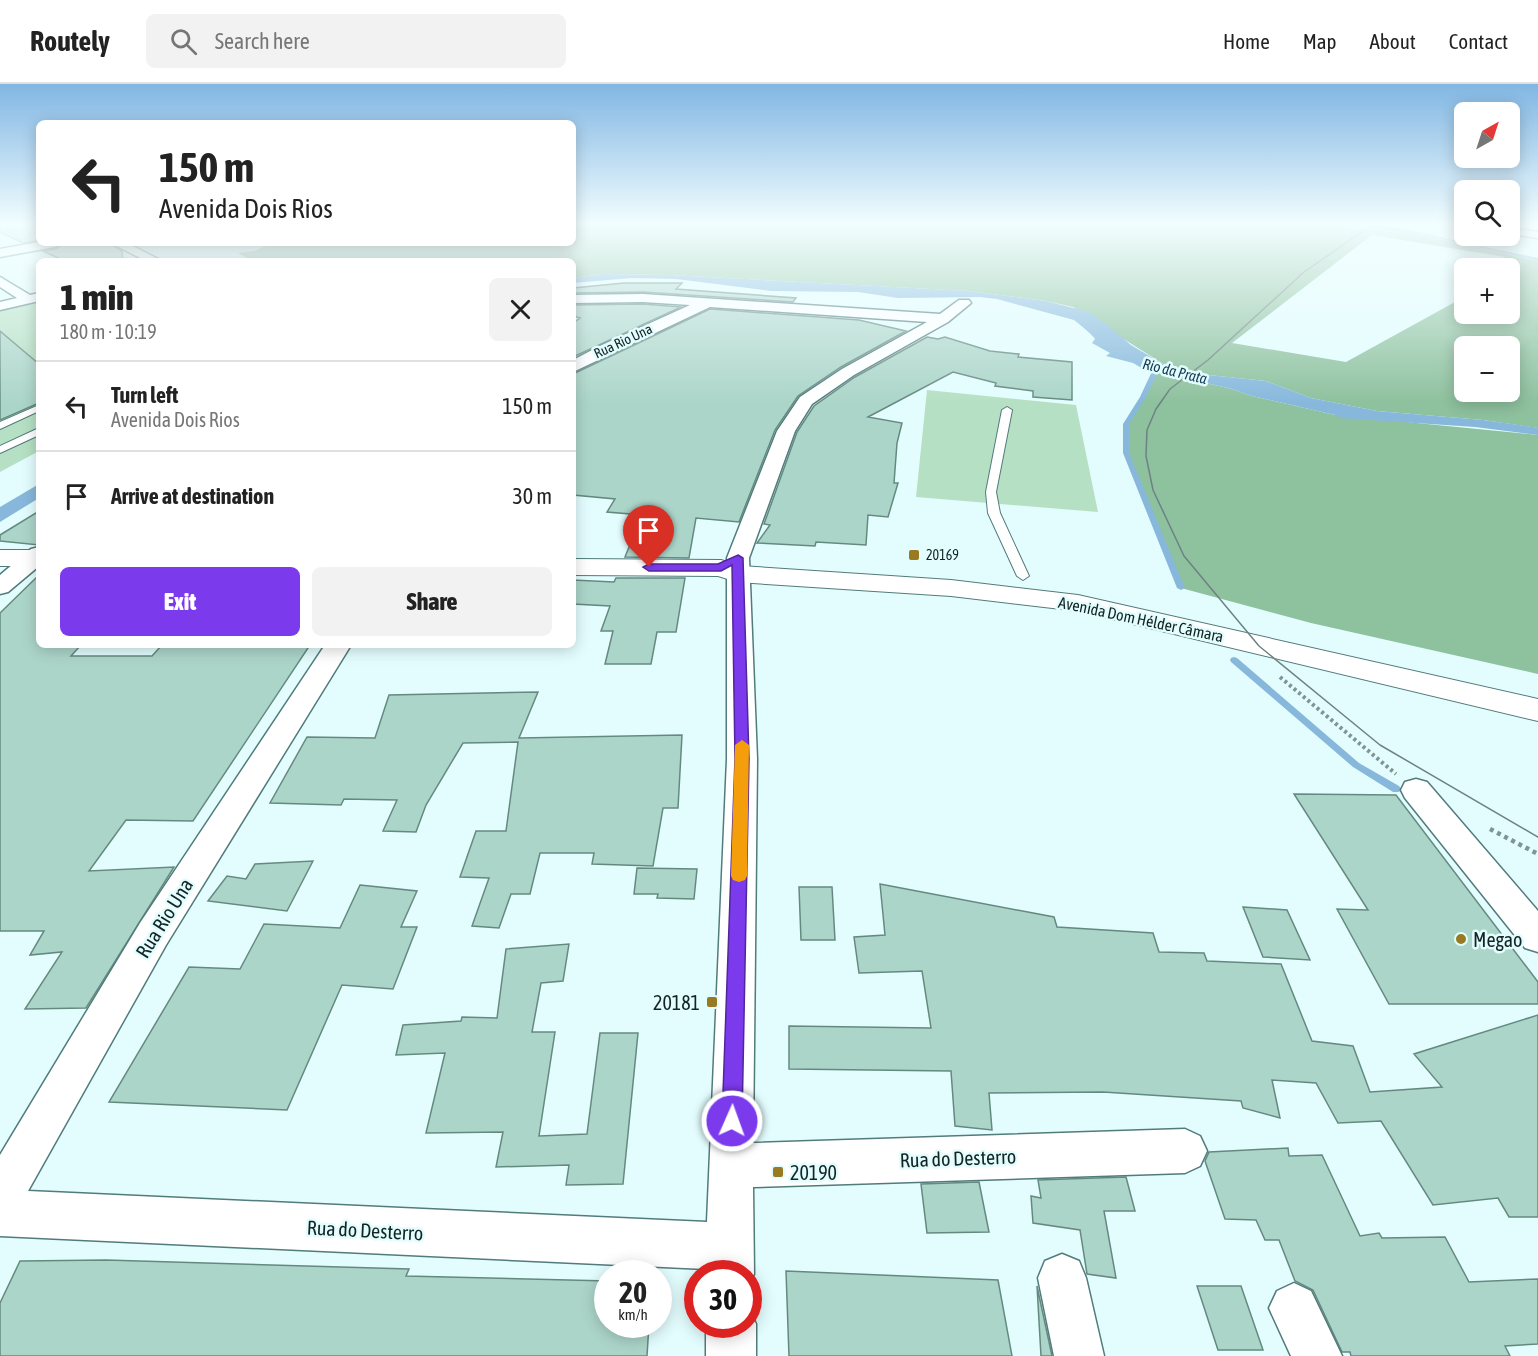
<!DOCTYPE html>
<meta charset="utf-8">
<style>
:root{--surface:#fff;--page:#f2f2f2;--text:#222;--muted:#767676;--line:#e0e0e0;--accent:#7c3aed}
body{margin:0;font-family:"Asap Condensed",sans-serif;background:var(--page);color:var(--text);height:100vh;display:flex;flex-direction:column;font-size:22px;white-space:nowrap}
*{box-sizing:border-box;margin:0}
p{font-size:20px;color:var(--muted)}
.icon{flex:none;width:33px;height:33px;fill:none;stroke:currentColor;stroke-width:2;stroke-linecap:round;stroke-linejoin:round}
.map{position:relative;flex:1;overflow:hidden}
.sheet{position:absolute;left:36px;top:174px;width:540px;height:390px;display:flex;flex-direction:column;background:var(--surface);border-radius:9px;box-shadow:0 3px 15px #0003}
.sheet>*{flex:none}
.guide{position:absolute;left:36px;top:36px;width:540px;height:126px;border-radius:9px;box-shadow:0 3px 15px #0003;background:#fff;color:var(--text);overflow:hidden}
.needle{width:39px;rotate:39deg}
.controls{position:absolute;left:1454px;top:18px;display:grid;gap:12px}
.controls a{display:grid;place-items:center;width:66px;height:66px;border-radius:9px;background:var(--surface);box-shadow:0 3px 15px #0003;font-size:30px}
.speed{position:absolute;left:594px;top:1176px;display:flex;gap:12px;font-size:30px;font-weight:700;text-align:center}
.speed>*{display:grid;place-content:center;width:78px;height:78px;border-radius:50%;background:var(--surface);box-shadow:0 3px 15px #0003;line-height:1}
.speed small{font-size:15px;font-weight:400}
.speed .limit{border:9px solid #d22;background:#fff;color:#111}
.pin{position:absolute;display:grid;place-items:center;width:51px;height:51px;color:#fff;margin:-62px -26px;border-radius:50% 50% 50% 0;rotate:-45deg;box-shadow:0 0 6px #0007}
.pin .icon{rotate:45deg}
.me{position:absolute;width:66px;margin:-33px;rotate:2deg;stroke-linejoin:round;filter:drop-shadow(0 0 4px #0008)}
.turn{display:flex;align-items:center;gap:21px;height:126px;padding:0 24px;font-size:27px}
.turn .icon{width:78px;height:78px;stroke-width:2.5}
.turn b{display:block;font-size:42px;line-height:51px}
.round{display:grid;place-items:center;flex:none;width:63px;height:63px;border-radius:9px;background:var(--page)}
.overview{display:flex;align-items:center;justify-content:space-between;height:102px;padding:0 24px}
h1{font-size:36px;font-weight:800;line-height:45px}
.cta{display:flex;gap:12px;margin-top:auto;padding:12px 24px}
.cta a{flex:1;height:69px;border-radius:9px;background:var(--accent);color:#fff;font-size:24px;font-weight:800;line-height:69px;text-align:center}
.cta a+a{background:var(--page);color:var(--text)}
ul{padding:0;list-style:none}
li{display:flex;align-items:center;gap:18px;height:90px;padding:0 24px;border-top:2px solid var(--line)}
li div{flex:1}
li b{display:block;font-size:22px}
li em{font-style:normal}
header{display:flex;align-items:center;gap:36px;box-sizing:border-box;height:84px;padding:0 30px;background:var(--surface);border-bottom:2px solid var(--line)}
header strong{font-size:28px}
nav{display:flex;gap:33px;margin-inline-start:auto;font-size:21px}
.search{width:420px;height:54px;background:var(--page);display:flex;align-items:center;gap:15px;box-sizing:border-box;padding:0 21px;border-radius:9px;color:var(--muted);font-size:22px}
.map>svg:first-child{display:block}
</style>
<header>
<strong>Routely</strong>
<div class="search"><svg class="icon" aria-label="search" viewBox="0 0 24 24"><circle cx="10" cy="10" r="6"/><path d="M15 15l6 6"/></svg>Search here</div>
<nav><a>Home</a><a>Map</a><a>About</a><a>Contact</a></nav>
</header>
<div class="map">
<svg width="1538" height="1272" viewBox="0 0 1538 1272">
<rect width="100%" height="100%" fill="#e3fdfe"/>
<!-- green -->
<path fill="#b6e0c3" d="M39 217V367L0 388V226Z
M927 306 1076 321 1098 428 916 413Z"/>
<!-- forest -->
<path fill="#8ec19e" fill-rule="evenodd" d="M573 141H1342L1351 144 1406 148 1538 177V344L1483 336 1377 327 1311 314 1266 297 1199 290 1168 283 1073 223 1046 217 969 207 671 191 601 190 573 194V177H252L238 169 255 167 271 159H573ZM1372 151 1505 173 1497 184H1509V230H1464V213L1346 278 1232 259ZM1464 262H1509V308H1464Z
M1153 289 1168 290 1232 305 1252 312 1335 331 1538 351V590L1311 539 1181 504 1126 369V340L1143 313Z"/>
<!-- water -->
<path fill="#87b8dc" d="M1342 141H1381L1403 145 1538 174V177L1413 149Z
M601 190 671 191 969 207 1046 217 1089 228 1106 240 1131 261 1168 283 1199 290 1266 297 1311 314 1377 327 1483 336 1533 343 1538 344V351L1475 343 1340 334 1335 331 1252 312 1232 305 1168 290 1150 289 1133 279 1106 272 1110 269 1092 259 1095 255C1094 252 1078 239 1074 236L997 215 980 213 898 214 858 208 771 207 676 195 632 194 573 199V194Z
M39 400V414L0 438V423Z"/>
<g fill="none" stroke-linecap="round" stroke-linejoin="round">
<!-- stream -->
<path fill="#87b8dc" fill-rule="evenodd" d="M1157 281 1160 283 1146 313 1129 340V369L1185 504 1181 506 1177 504 1123 369V340L1140 313 1154 283Z
M1234 573 1237 574 1359 679 1399 702 1401 705 1399 708H1393L1353 683 1231 578 1230 576 1231 574Z"/>
</g>
<!-- building -->
<path fill="#acd5c9" stroke="#648a80" stroke-width="1.5" d="M0 141H39V156L23 159 0 148Z
M63 159H109L122 167 123 177H65L43 167 56 165Z
M624 199H682L676 205 796 214 793 218 643 208 573 209V204Z
M643 220 681 223 573 273V239L580 234 573 232V221Z
M710 225 859 236 906 247 841 283 798 312 775 346 739 438 696 434 689 474 625 473 642 431 607 428 615 415 573 411V290Z
M0 247 39 280V319L0 336Z
M927 253 938 255 945 253 990 267 1019 270 1018 273 1072 278V316L1033 313V307L995 302 996 299 953 288 868 333 902 339 897 359 894 399H898L888 433 868 431 866 461 816 458 815 462 757 459 770 441 764 440 797 348 814 322 855 293Z
M39 427V461L0 457V451Z
M39 491V561H81L71 572H152L162 561H310L193 737 126 736 89 787 174 783 86 924 25 925 62 868 30 871 44 847H0V529Z
M616 494H685L676 548H657L651 580H605L613 547H601L610 522 573 520V496L614 498Z
M538 608 519 654 682 651 678 724H663L653 782 592 780 594 769H540L530 810H511L499 844 472 842 489 794 460 793 476 747H506L518 658 463 659 426 721 416 748 383 747 397 716 344 715 341 721 270 719 307 653 375 654 389 611Z
M1294 710 1396 711 1538 898V920H1389L1337 825 1368 826Z
M313 777 287 827 208 817 227 792 246 795 255 780Z
M637 784 697 785 694 815 657 814 658 810H634Z
M880 800 1054 833 1057 843 1153 849 1159 868 1204 869 1207 877 1281 880 1312 957 1353 962 1370 1008 1442 1003 1414 970 1538 931V1133H1509L1498 1114 1433 1121 1381 1037 1338 1039 1316 999 1272 996 1280 1034 1243 1024 1241 1017 1103 1008 989 1009 992 1046 955 1042 951 987 789 985V942L931 944 922 887 859 889 854 853 885 851Z
M360 801 417 807 401 843H417L393 905 342 901 287 1026 109 1018 189 883 240 885 264 840 340 844Z
M799 803H832L835 856H801Z
M1243 823 1287 826 1310 876 1263 873Z
M569 860 563 897 541 899 532 948H555L539 1052 587 1050 600 949H638L623 1100 566 1101 569 1081 496 1083 503 1048 426 1049 445 969 396 971 403 941 461 937 462 933 497 934 506 865Z
M1288 1064 1289 1072 1322 1071 1360 1152 1379 1149 1382 1154 1445 1153 1469 1198 1538 1195V1260L1505 1262 1510 1272H1351L1350 1268H1342L1313 1206 1295 1197 1279 1156H1265L1256 1136 1225 1135 1205 1077 1209 1068Z
M1126 1093 1135 1127H1104L1116 1194 1087 1190 1080 1146 1033 1139 1031 1112 1041 1114 1038 1096Z
M979 1098 989 1148 927 1149 921 1100Z
M106 1176 409 1185 406 1192 608 1197V1240H649L647 1272H0V1219L20 1177Z
M786 1187 998 1196 1012 1272H789Z
M1037 1202 1052 1272H1041Z
M1197 1202H1241L1263 1266H1218Z"/>
<g fill="none" stroke-linecap="round" stroke-linejoin="round">
<!-- service casing -->
<g stroke="#527b7c" stroke-width="2">
<path id="service" d="M39 321V327L0 345V338Z
M1007 323 1012 326 996 408 1000 429 1029 492 1023 496 1017 492 988 429 986 408 1002 326Z
M39 344V351L0 369V362Z"/>
</g>
<!-- minor casing -->
<g stroke="#527b7c" stroke-width="3">
<path id="minor" d="M1509 144 1538 148V154L1509 150Z
M39 158 61 159 55 163 0 173V165Z
M111 159H127L162 177H146Z
M0 193 30 211 39 209V217L0 226V218L17 214 0 203Z
M643 210 940 230 959 216H969L971 219 948 238 854 291 812 320 795 347 749 474 757 675 753 1059 1185 1045 1200 1052 1207 1067 1200 1082 1185 1089 753 1103 754 1190 748 1203V1190H706V1185L0 1152V1071L140 839 325 561H351L166 861 28 1107 707 1138 727 675V474L777 347 800 313 842 285 927 238 710 223 573 288V276L600 262 690 221 643 218 573 219V211Z
M39 463V482L8 508 0 510V491L31 465Z
M1416 695 1427 698 1538 827V868L1525 864 1405 714 1401 706 1405 698Z
M1062 1170 1079 1177 1086 1194 1104 1272H1054L1038 1194 1045 1177Z
M1294 1199 1311 1207 1342 1272H1291L1269 1224 1277 1207Z
M748 1222 756 1240V1272H706V1240H748Z"/>
</g>
<!-- secondary casing -->
<g stroke="#527b7c" stroke-width="2">
<path id="secondary" d="M0 466H39V482H0Z
M573 475 721 476 741 482 951 496 1078 511 1538 615V637L1078 527 951 512 737 498 718 492 573 491Z"/>
</g>
<!-- path-far1 -->
<path stroke="#7e9495" stroke-width="4" stroke-dasharray="3 3" stroke-linecap="butt" d="M1280 593 1396 690"/>
<!-- path -->
<path stroke="#7e9495" stroke-width="4.5" stroke-dasharray="4 4" stroke-linecap="butt" d="M1490 745 1538 770"/>
<!-- service -->
<use href="#service" fill="#fff" fill-rule="evenodd"/>
<!-- minor -->
<use href="#minor" fill="#fff" fill-rule="evenodd"/>
<!-- secondary -->
<use href="#secondary" fill="#fff" fill-rule="evenodd"/>
<!-- tram -->
<path stroke="#6d8283" stroke-width="1.5" d="M1372 141 1304 188 1208 276 1170 305 1156 325 1147 346 1146 372 1153 406 1184 472 1259 562 1380 661 1538 753"/>
</g>
<!-- sky -->
<linearGradient id="sky" x2="0" y2="1"><stop stop-color="#81b6e3"/><stop offset="0.44" stop-color="#f2feff"/><stop offset="1" stop-color="#f2feff" stop-opacity="0"/></linearGradient>
<rect width="1538" height="319" fill="url(#sky)"/>
<!-- route -->
<path fill="#7c3aed" stroke="#51269a" stroke-width="1.5" d="M738 471 743 474 749 675 742 1037 739 1044 732 1047 725 1044 722 1037 735 675 732 481 721 487H649L643 483 649 480H718Z"/>
<!-- slow -->
<path fill="#f59e0b" d="M742 656 749 661 747 792 745 796 739 798 733 796 731 792 735 661Z"/>
<!-- markers -->
<g fill="#977a22" stroke="#e3fdfe" stroke-width="2">
<rect x="908" y="465" width="12" height="12" rx="3"/>
<circle cx="1461" cy="855" r="6"/>
<rect x="706" y="912" width="12" height="12" rx="3"/>
<rect x="772" y="1082" width="12" height="12" rx="3"/>
</g>
<g text-anchor="middle" dominant-baseline="central" stroke-width="5" stroke-linejoin="round" paint-order="stroke">
<!-- far-street labels -->
<g font-size="14" fill="#122424" stroke="#e3fdfe">
<text transform="translate(623 257) rotate(-25)">Rua Rio Una</text>
</g>
<!-- far-poi labels -->
<g font-size="14" fill="#122424" stroke="#e3fdfe" text-anchor="start">
<text x="926" y="471">20169</text>
</g>
<!-- far-water labels -->
<g font-size="15" font-style="italic" fill="#133a54" stroke="#e3fdfe">
<text transform="translate(1175 287) rotate(14)">Rio da Prata</text>
</g>
<!-- street labels -->
<g font-size="16" fill="#122424" stroke="#e3fdfe">
<text transform="translate(1141 535) rotate(12)">Avenida Dom Hélder Câmara</text>
</g>
<!-- near-street labels -->
<g font-size="20" fill="#122424" stroke="#e3fdfe">
<text transform="translate(164 834) rotate(-58)">Rua Rio Una</text>
<text transform="translate(958 1074) rotate(-2)">Rua do Desterro</text>
<text transform="translate(365 1146) rotate(3)">Rua do Desterro</text>
</g>
<!-- near-poi labels -->
<g font-size="20" fill="#122424" stroke="#e3fdfe" text-anchor="start">
<text x="1473" y="855">Megao</text>
<text x="700" y="918" text-anchor="end">20181</text>
<text x="790" y="1088">20190</text>
</g>
</g>
</svg>
<div class="controls">
<a><svg class="needle" viewBox="-14 -14 28 28"><path d="M0-13l5 13h-10z" fill="#e53935"/><path d="M0 13l5-13h-10z" fill="#767676"/></svg></a>
<a><svg class="icon" aria-label="search" viewBox="0 0 24 24"><circle cx="10" cy="10" r="6"/><path d="M15 15l6 6"/></svg></a>
<a>+</a>
<a>−</a>
</div>
<div class="speed"><div>20<small>km/h</small></div><div class="limit">30</div></div>
<div class="pin" style="left:649px;top:483px;background:#d93025"><svg class="icon" aria-label="arrive" viewBox="0 0 24 24"><path d="M6 21V4h12l-3 4 3 4H6"/></svg></div>
<svg class="me" style="left:732px;top:1037px" viewBox="-20 -20 40 40"><circle r="17" fill="#7c3aed" stroke="#fff" stroke-width="3"/><path d="M0-11L8 9 0 5-8 9z" fill="#fff"/></svg>
<div class="guide">
<div class="turn"><svg class="icon" aria-label="left" viewBox="0 0 24 24"><path d="M17 20v-9H6M10 6l-5 5 5 5"/></svg><div><b>150 m</b>Avenida Dois Rios</div></div>
</div>
<section class="sheet">
<div class="overview"><div><h1>1 min</h1><p>180 m · 10:19</p></div><a class="round"><svg class="icon" aria-label="close" viewBox="0 0 24 24"><path d="M6 6l12 12M18 6L6 18"/></svg></a></div>
<ul>
<li><svg class="icon" aria-label="left" viewBox="0 0 24 24"><path d="M17 20v-9H6M10 6l-5 5 5 5"/></svg><div><b>Turn left</b><p>Avenida Dois Rios</p></div><em>150 m</em></li>
<li><svg class="icon" aria-label="arrive" viewBox="0 0 24 24"><path d="M6 21V4h12l-3 4 3 4H6"/></svg><div><b>Arrive at destination</b></div><em>30 m</em></li>
</ul>
<div class="cta"><a>Exit</a><a>Share</a></div>
</section>
</div>
